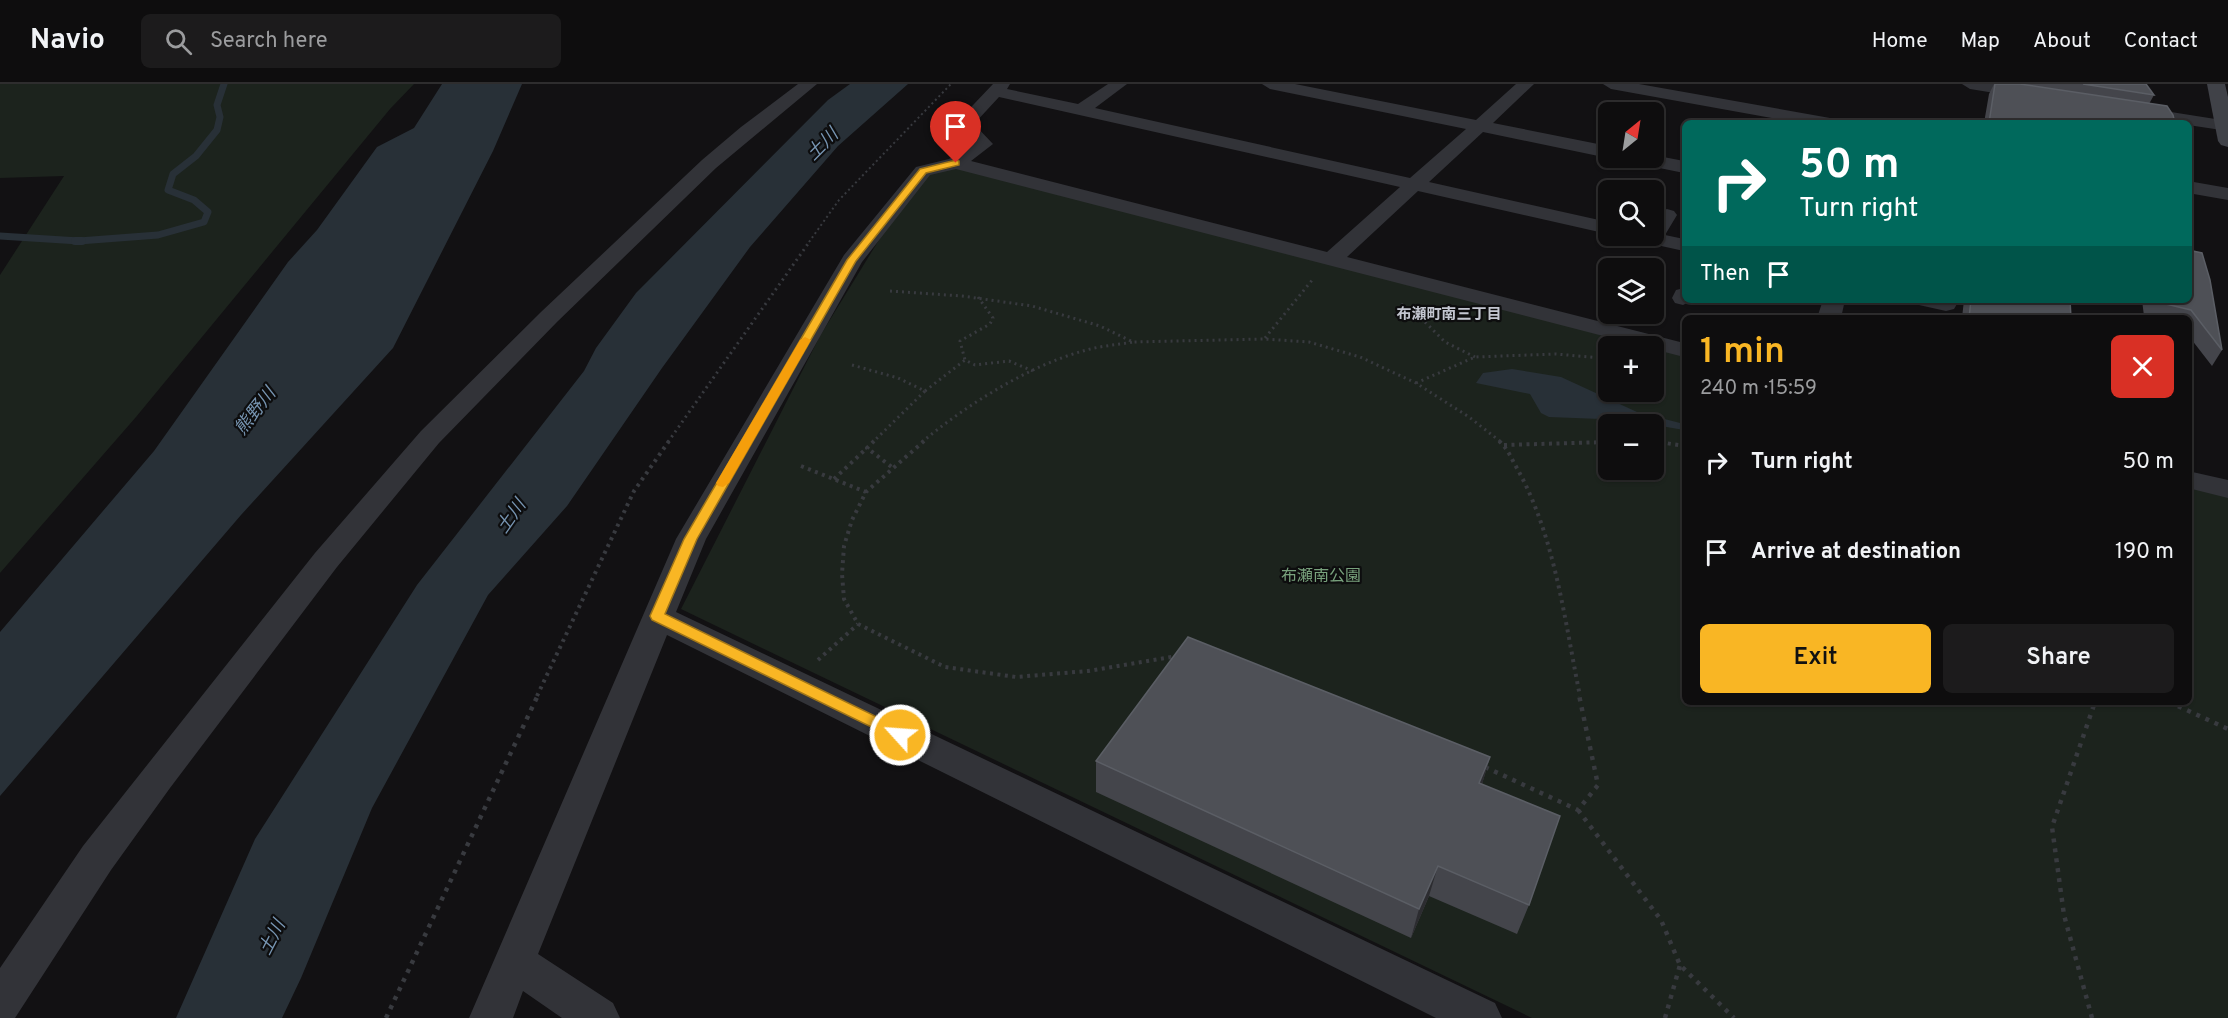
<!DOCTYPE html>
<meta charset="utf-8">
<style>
:root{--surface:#0e0d0e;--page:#1c1b1c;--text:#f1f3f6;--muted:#9b9c9e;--line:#2e2d2e;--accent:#f9b624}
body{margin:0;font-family:Overpass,"Noto Sans JP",sans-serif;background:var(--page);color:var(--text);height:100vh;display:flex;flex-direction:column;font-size:22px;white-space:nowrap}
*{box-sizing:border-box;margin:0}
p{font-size:20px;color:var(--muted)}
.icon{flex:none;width:33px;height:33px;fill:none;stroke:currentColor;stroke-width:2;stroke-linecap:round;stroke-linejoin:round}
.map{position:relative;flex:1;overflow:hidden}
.side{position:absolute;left:1682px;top:231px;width:510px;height:390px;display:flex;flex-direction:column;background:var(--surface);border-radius:9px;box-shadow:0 2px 4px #0004,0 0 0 2px var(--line)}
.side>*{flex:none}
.hud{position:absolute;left:1682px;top:36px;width:510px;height:183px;border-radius:9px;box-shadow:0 2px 4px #0004,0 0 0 2px var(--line);background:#00695c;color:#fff;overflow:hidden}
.needle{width:39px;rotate:30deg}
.tools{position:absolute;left:1598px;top:18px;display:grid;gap:12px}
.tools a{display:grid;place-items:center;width:66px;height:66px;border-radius:9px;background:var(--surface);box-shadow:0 2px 4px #0004,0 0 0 2px var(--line);font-size:30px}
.pin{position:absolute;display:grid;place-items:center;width:51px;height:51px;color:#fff;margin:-62px -26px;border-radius:50% 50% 50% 0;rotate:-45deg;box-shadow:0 0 6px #0007}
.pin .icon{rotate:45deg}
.me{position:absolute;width:66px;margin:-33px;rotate:296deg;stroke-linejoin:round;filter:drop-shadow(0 0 4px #0008)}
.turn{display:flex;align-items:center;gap:21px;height:126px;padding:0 18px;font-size:27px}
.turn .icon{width:78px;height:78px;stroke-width:2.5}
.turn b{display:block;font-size:42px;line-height:51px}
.then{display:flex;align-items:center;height:57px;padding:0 18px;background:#0003;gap:12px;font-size:22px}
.round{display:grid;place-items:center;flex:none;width:63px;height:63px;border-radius:9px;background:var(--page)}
.summary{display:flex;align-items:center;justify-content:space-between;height:102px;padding:0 18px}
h1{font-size:36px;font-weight:600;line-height:45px;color:var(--accent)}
.primary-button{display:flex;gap:12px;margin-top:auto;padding:12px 18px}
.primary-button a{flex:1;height:69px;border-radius:9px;background:var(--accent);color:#111;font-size:24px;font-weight:600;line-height:69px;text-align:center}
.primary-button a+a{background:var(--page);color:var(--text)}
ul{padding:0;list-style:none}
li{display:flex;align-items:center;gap:18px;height:90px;padding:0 18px}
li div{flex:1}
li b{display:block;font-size:22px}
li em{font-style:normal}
header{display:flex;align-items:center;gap:36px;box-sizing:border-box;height:84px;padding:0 30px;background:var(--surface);border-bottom:2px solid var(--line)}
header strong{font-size:28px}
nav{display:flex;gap:33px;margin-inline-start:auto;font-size:21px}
.search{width:420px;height:54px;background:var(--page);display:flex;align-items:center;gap:15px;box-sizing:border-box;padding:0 21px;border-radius:9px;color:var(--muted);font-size:22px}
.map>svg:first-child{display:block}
</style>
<header>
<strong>Navio</strong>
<div class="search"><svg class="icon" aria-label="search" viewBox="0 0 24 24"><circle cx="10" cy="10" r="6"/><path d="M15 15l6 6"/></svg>Search here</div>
<nav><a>Home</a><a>Map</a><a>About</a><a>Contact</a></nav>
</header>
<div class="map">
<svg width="2228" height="934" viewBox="0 0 2228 934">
<rect width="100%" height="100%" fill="#121113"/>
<!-- green -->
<path fill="#1c231d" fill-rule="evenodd" d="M0 0H414L390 25 136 333 0 489V191L64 92 0 94Z
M960 84 1646 262H1608V308H1653V264L1684 272V618H2188L2189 403 2228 413V934H1532L681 525 820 252 882 151 929 89ZM1608 340H1653V386H1608Z"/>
<!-- water -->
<path fill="#283037" d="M442 0H522L493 67 393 264 241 431 0 712V548L154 367 288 178 317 146 377 63 414 44Z
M850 0H908L838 62 750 163 662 284 567 422 488 511 372 724 301 894 282 934H176L255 755 417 501 584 287 596 264 636 209 828 16Z
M1512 285 1561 293 1637 328 1684 340V346L1626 336 1549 333 1541 329 1530 310 1476 299 1483 289Z"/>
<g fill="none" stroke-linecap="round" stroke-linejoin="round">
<!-- stream-far1 -->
<path stroke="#283037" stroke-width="7" d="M0 152 79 157 158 151 204 138 208 128 194 116 168 106 173 90 196 72 217 46 220 33 217 21 224 0"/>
<!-- stream -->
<path stroke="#283037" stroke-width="8" d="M75 157H82"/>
<!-- path-far3 -->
<path stroke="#383a3f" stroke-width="2" stroke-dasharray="2 3" stroke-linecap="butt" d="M809 158 839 116 951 0"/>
<!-- path-far2 -->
<path stroke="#383a3f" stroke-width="3" stroke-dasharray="2 4" stroke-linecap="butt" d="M890 207 962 212 1032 222 1100 242 1133 258 1264 255 1309 258 1360 273 1416 299 1469 333 1501 358
M978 213 993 234 990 240 960 257 965 276 975 281 1009 277 1033 287
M1401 220 1426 239 1445 258 1475 273
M1265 254 1313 195
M852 281 898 294 925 307 873 358
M1416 299 1475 273 1556 270 1601 274
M925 307 965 276
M1653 357 1661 358
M668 358 810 157
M922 358C965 322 1028 282 1083 267 1099 262 1116 261 1133 258
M1599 358H1608"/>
<!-- path-far1 -->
<path stroke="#383a3f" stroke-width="4" stroke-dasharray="3 4.5" stroke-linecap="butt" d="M874 357 867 364 893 384
M924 357 866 408 852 436 844 462 842 490 844 515 858 540 945 583 1016 593 1088 587 1177 572
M1499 357C1506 363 1510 371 1514 379 1555 449 1564 534 1580 612
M1653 357 1684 362
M1504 361 1608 358
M801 382 866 408
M834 395 867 364
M818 576 858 540
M537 612 634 407 669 357"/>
<!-- path -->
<path stroke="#383a3f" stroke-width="4.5" stroke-dasharray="4 6" stroke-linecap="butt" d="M2169 618 2228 645
M1485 683 1578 726 1598 701 1579 611
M1578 726 1661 836 1680 881 1734 934
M386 934 538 611
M1665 934 1680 881
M2092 934 2064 831 2052 743 2095 618"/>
<!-- street -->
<path fill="#323338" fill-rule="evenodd" d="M798 0H817L716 84 557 238 439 359 337 483 170 704 111 786 15 934H0V884L83 762 315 469 421 347 541 228 702 76 741 43Z
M993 0H1010L1007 5 1078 20 1108 0H1127L1095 24 1410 94 1466 45 1270 5 1262 0H1295L1476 36 1516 0H1534L1493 39 1608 62V74L1483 48 1429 98 1608 138V150L1418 107 1347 173 1684 259V273L1653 265V262H1642L956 85 930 91 862 178 706 455 676 528 1495 919 1502 934H1436L667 551 538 870 613 919 620 934H562L523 907 513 934H469L676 455 844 171 916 83 949 75 973 59 955 40ZM999 13 1400 103 1327 168 971 77 993 60 974 40Z
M1603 0H1639L1830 34 1836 35 1839 39H1800L1611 5Z
M1962 0H2001L2038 6 2040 10 2038 14 2032 15 1970 5Z
M2133 22 2228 37V47L2188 41V39L2127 31 2124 27 2127 23Z
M1653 71 1684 77V89L1630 78 1628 74H1653Z
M2188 97 2228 104V116L2188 109Z
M1667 125 1674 127 1677 131 1665 151 1684 155V167L1634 156 1631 152H1653V137L1660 127Z
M1684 204V216H1693L1683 221 1675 219 1672 214 1676 206Z
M1823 216H1845L1841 234H1817Z
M1916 216H1955L1957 220 1954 225 1946 227 1919 221Z
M2188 387 2228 396V414L2188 404Z"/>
<!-- secondary -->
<path fill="#404248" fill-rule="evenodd" d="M2207 0H2225L2228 13V63L2221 61 2218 57Z"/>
</g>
<!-- wall -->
<path fill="#44454b" d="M1994 0H2146L2154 11 2149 20 2175 39H1984L1989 10Z
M1964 216H2070L2071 234H1962Z
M2142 216H2188L2222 266 2212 282 2188 251V234H2150L2144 232Z
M1490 673 1482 700 1529 821 1517 850 1429 812 1411 854 1096 708V677Z"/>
<!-- shaded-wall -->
<path fill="#2c2c30" d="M1490 673 1481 704 1479 699Z
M1438 782 1429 812 1411 854 1419 825Z"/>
<!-- building -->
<path fill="#4e5056" stroke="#5b5e65" stroke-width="1.5" d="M1995 0H2020L2167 22 2173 31 2175 39H1989Z
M2083 0H2146L2154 11Z
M2188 166 2202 169 2210 196 2222 266 2191 226 2153 217V216H2188Z
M1971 216H2070L2071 234H1969Z
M1188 553 1490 673 1479 699 1560 732 1529 821 1438 782 1419 825 1096 677Z"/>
<!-- route -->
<path fill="#f9b624" stroke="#a27617" stroke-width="1.5" d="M956 76 959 77V81L926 89 856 177 697 455 665 530 906 647 908 651 906 656 900 657 652 536 650 532 684 455 847 176 920 85Z"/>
<!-- slow -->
<path fill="#f59e0b" d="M805 253 811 256 729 399 723 403 718 402 716 399 800 256Z"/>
<g text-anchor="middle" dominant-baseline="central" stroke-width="4.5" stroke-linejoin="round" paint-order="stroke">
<!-- far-neighbourhood labels -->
<g font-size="15" font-weight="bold" fill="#c3c6d0" stroke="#0d0d0e">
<text x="1449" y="231">布瀬町南三丁目</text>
</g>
<!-- park labels -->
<g font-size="16" fill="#78a17c" stroke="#0d0d0e">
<text x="1321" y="493">布瀬南公園</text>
</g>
<!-- water labels -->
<g font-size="18" font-style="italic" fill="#7795b2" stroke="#0d0d0e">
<text transform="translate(823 61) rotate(-45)">土川</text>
<text transform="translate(256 328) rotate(-52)">熊野川</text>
<text transform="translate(512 433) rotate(-55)">土川</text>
<text transform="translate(273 854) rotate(-63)">土川</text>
</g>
</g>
</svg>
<div class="tools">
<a><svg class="needle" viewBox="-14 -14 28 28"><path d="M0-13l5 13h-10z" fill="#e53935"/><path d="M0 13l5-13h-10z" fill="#9b9c9e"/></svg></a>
<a><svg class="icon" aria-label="search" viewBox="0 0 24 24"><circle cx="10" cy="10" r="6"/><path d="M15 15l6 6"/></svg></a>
<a><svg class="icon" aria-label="layers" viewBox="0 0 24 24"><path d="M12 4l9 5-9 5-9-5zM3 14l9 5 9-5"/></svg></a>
<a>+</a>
<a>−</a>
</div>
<div class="pin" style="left:956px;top:79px;background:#d93025"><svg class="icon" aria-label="arrive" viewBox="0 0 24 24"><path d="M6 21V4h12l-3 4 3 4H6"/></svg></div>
<svg class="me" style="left:900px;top:651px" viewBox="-20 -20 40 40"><circle r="17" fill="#f9b624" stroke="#fff" stroke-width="3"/><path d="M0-11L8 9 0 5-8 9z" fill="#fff"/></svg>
<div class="hud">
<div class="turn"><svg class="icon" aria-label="right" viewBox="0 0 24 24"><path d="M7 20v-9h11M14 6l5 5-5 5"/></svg><div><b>50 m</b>Turn right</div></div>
<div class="then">Then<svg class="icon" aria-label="arrive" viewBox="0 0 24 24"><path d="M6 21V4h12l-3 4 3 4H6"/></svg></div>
</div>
<section class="side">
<div class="summary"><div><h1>1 min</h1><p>240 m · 15:59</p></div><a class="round" style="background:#d93025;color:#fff"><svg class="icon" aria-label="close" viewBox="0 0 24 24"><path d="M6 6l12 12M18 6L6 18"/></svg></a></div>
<ul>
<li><svg class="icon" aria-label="right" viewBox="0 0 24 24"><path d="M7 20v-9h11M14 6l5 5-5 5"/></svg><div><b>Turn right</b></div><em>50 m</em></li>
<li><svg class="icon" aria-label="arrive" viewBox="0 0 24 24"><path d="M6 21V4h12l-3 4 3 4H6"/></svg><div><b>Arrive at destination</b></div><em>190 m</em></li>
</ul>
<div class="primary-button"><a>Exit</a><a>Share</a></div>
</section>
</div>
